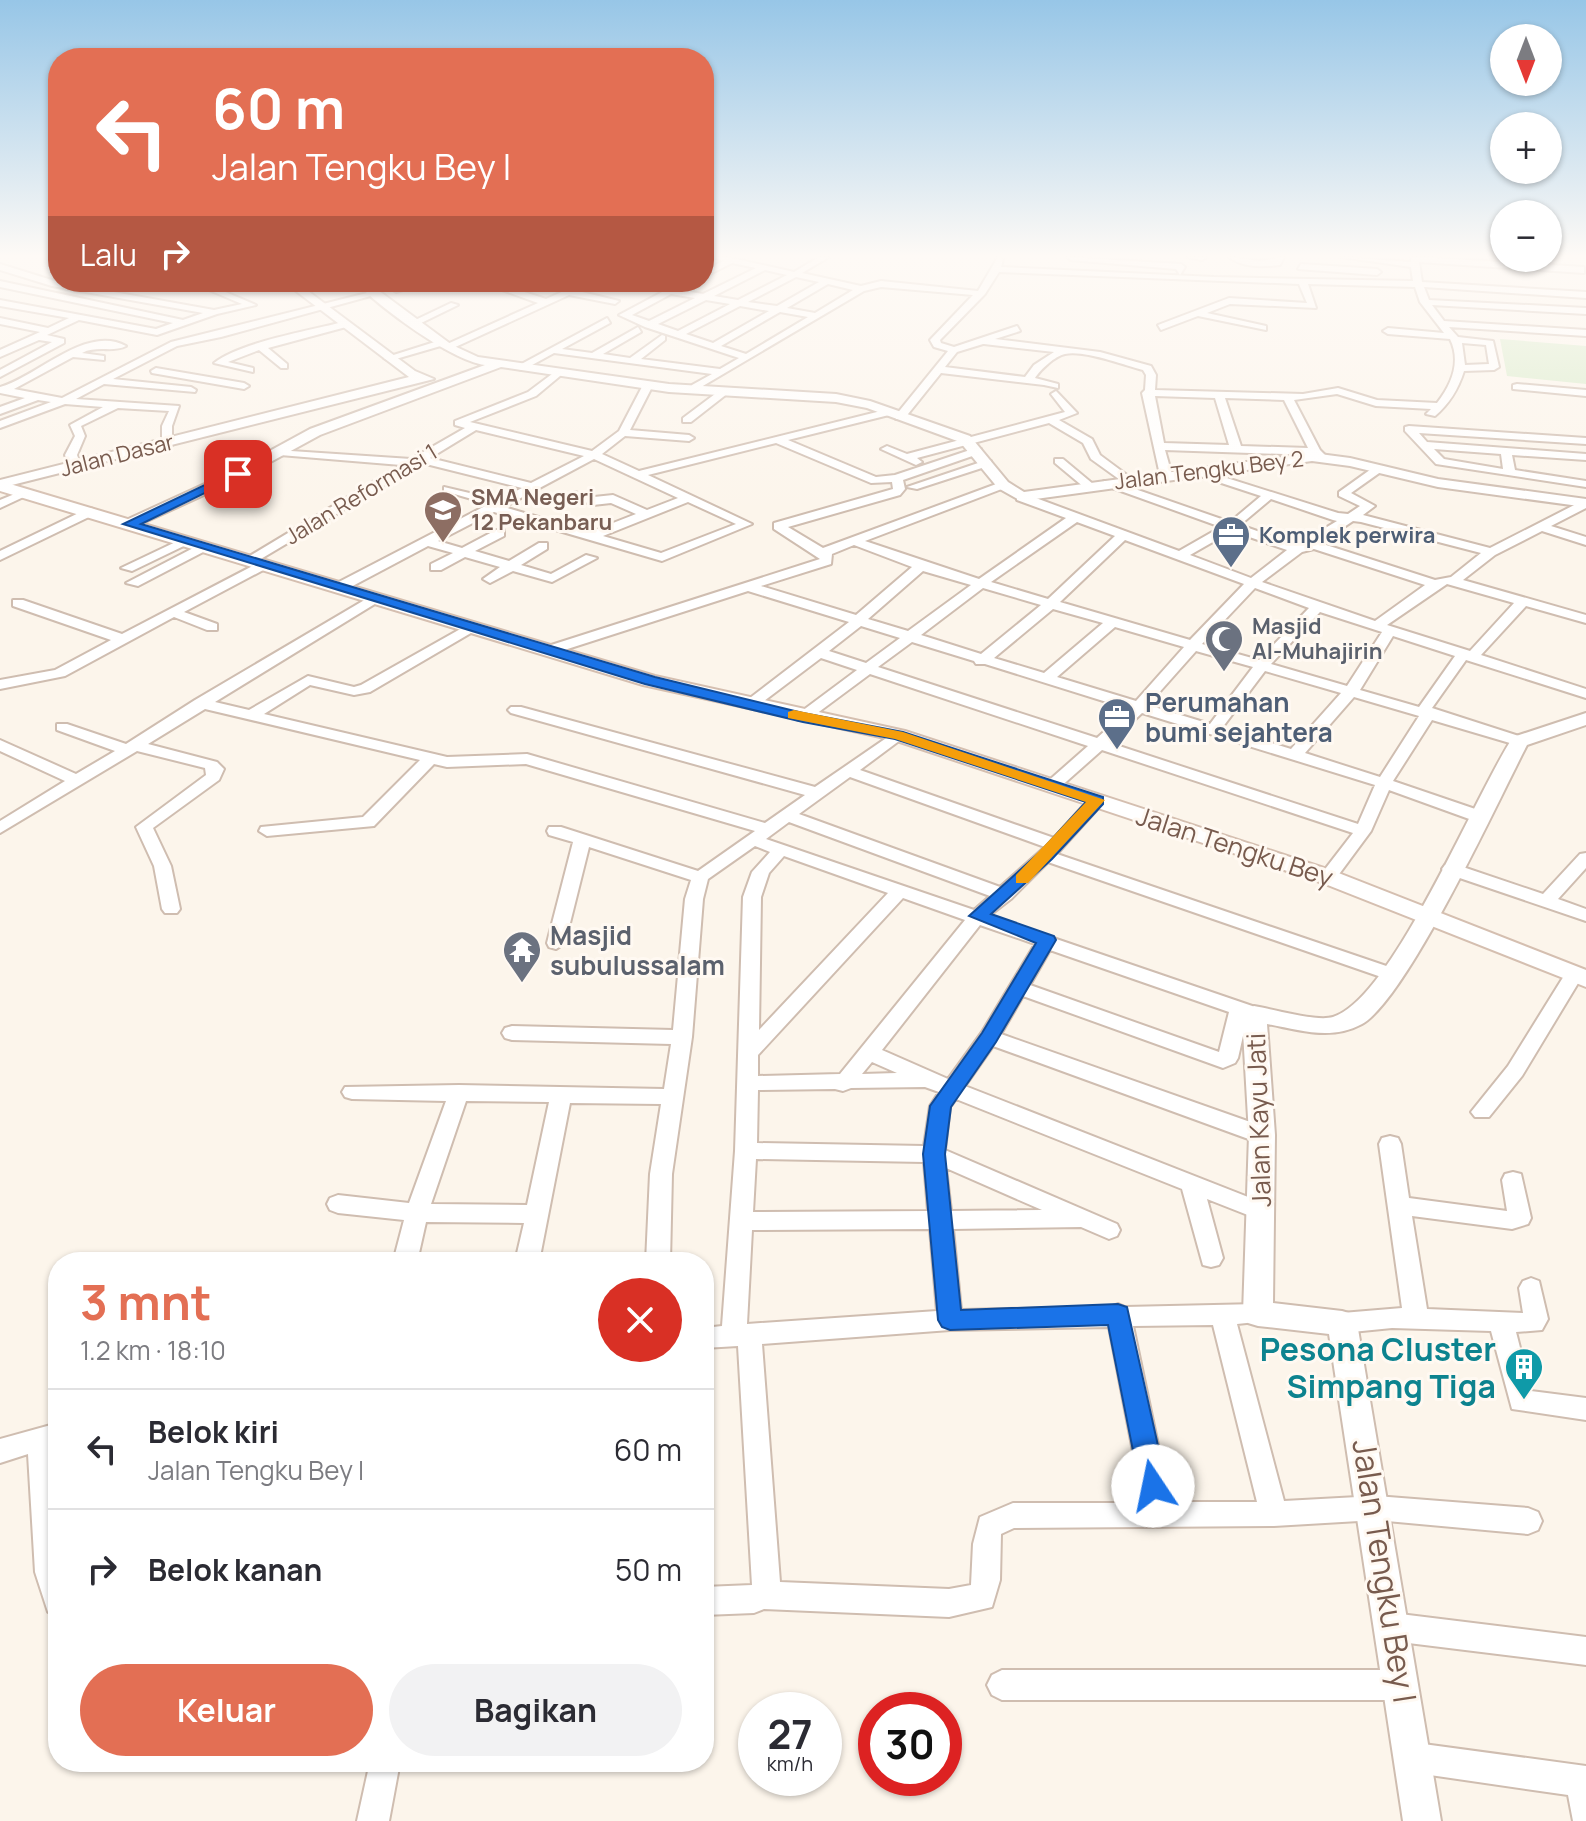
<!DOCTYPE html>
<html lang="id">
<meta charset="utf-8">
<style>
:root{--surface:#fff;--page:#f2f2f3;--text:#2b2b33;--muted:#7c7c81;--line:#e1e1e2;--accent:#e36f54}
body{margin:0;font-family:Manrope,sans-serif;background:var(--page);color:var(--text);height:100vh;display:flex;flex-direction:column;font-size:30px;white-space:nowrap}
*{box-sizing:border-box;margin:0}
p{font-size:26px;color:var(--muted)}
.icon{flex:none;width:44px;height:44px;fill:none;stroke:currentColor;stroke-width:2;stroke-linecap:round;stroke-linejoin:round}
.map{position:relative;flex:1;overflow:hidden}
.panel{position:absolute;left:48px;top:1252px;width:666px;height:520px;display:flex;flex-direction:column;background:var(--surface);border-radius:32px;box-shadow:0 2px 6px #0004}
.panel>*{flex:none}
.hud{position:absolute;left:48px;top:48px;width:666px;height:244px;border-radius:32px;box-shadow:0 2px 6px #0004;background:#e36f54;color:#fff;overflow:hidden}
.needle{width:52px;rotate:180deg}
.tools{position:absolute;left:1490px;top:24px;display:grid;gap:16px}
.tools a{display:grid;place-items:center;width:72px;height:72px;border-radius:50%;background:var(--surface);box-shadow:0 2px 6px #0004;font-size:40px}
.speed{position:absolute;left:738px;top:1692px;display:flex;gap:16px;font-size:40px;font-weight:700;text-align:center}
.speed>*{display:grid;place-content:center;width:104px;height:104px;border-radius:50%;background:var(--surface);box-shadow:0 2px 6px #0004;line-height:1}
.speed small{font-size:20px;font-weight:400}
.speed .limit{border:12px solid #d22;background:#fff;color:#111}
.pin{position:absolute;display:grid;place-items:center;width:68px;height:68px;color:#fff;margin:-34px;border-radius:16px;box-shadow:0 4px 12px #0006}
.me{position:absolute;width:88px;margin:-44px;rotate:349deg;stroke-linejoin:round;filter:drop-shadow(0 0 6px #0008)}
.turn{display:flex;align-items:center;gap:28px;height:168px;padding:0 32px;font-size:36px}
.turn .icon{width:104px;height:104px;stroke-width:2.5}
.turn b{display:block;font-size:56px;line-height:68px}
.then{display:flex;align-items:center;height:76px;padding:0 32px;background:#0003;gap:16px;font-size:30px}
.round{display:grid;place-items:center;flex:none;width:84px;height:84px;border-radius:42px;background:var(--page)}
.summary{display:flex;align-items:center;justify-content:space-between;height:136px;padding:0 32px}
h1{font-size:48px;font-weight:700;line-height:60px;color:var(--accent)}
.primary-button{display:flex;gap:16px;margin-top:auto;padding:16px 32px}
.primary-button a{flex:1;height:92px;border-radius:48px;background:var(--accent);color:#fff;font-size:32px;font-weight:700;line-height:92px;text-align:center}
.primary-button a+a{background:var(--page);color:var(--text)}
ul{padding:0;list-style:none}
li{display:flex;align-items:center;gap:24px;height:120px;padding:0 32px;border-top:2px solid var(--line)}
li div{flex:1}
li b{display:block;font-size:30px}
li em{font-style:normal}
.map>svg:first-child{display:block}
</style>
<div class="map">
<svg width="1586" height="1821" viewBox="0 0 1586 1821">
<rect width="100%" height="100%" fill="#fcf5eb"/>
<!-- green -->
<path fill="#d8ebc9" d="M1500 339 1586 346V384L1507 376Z"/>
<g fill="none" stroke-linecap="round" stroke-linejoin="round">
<!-- minor casing -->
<g stroke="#cfbdb0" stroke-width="4">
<path id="minor" d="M713 257H727L794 272 819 257H829L802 273 861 286 881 281 978 291 998 257 1003 259 1001 267 1214 277 1413 281 1411 267 1341 257 1411 262V257H1419L1584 267V273L1419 262 1422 282 1586 292V298L1424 287 1429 300 1586 308V314L1432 305 1444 321 1586 330V336L1449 327 1458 337 1493 341 1499 367 1494 370 1464 371C1458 390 1449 404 1435 416L1426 414 1431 409 1376 406 1337 394 1294 400 1320 450 1327 457 1325 459H1317L1312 455 1165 450 1172 475 1166 478 1160 475 1142 393 1145 390 1146 375 1143 370C1123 365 1085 350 1065 354 1055 356 1041 369 1035 378L1058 384V388L1044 385 941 373 904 419H896V415L948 351 934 347 930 340 973 295 881 287 864 291 696 390 691 387 692 385 712 374 554 353 523 370 514 368 607 318 610 323 562 349 592 353 638 327 641 332 603 354 630 358 662 335 665 336V340L641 359 720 369 739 358 645 327 619 315 681 282H692L679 290 703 294 756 268 732 263 704 277V271L723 261ZM765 270 787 275 738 300 714 296ZM999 272 1299 284 1307 303 1229 298 1158 325 1161 330 1198 316 1266 330V326L1207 313 1230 304 1316 308 1308 284 1415 287 1420 302 1444 333 1388 328 1383 331 1388 334 1450 339C1461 361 1452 384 1437 403L1377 400 1338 388 1303 394 1155 390 1156 375 1151 366 1100 352 995 339 1020 331 1017 326 954 347 941 343 940 340 985 294ZM796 277 819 282 777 306 748 302ZM828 284 853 290 815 313 787 308ZM671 294 695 298 649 321 632 315ZM706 300 730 304 678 331 658 324ZM740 306 769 311 713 343 686 334ZM780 312 808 317 746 354 721 346ZM1462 343 1486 345 1489 364 1465 365ZM983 344H984L1054 352 1034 365 1025 377 945 367 957 352ZM1155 396 1215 398 1229 445 1164 443ZM1225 398 1284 400 1308 448 1241 446Z
M1067 257 1181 264 1185 267 1180 275 1176 269 1070 260Z
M1187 257H1205L1206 258 1202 260Z
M1229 257 1260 261 1284 257 1280 265C1263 267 1243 268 1229 257Z
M0 264 58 282 214 310 242 304 190 282H202L256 305 217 314 157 335 79 320 47 335 64 339V343L0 377V370L52 342 39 340 0 357V350L40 332 0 324V318L48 328 69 318 0 306V300L156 329 173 323 0 287V281L183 320 203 313 52 286 0 270Z
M1301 264 1377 269 1381 272 1377 275 1298 269Z
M414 282H429L396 292 392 289Z
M480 282H493L546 299 584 282H595L578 291 619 301 615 304 569 295 451 349H445V345L538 303Z
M371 292 378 294 221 337 177 346 113 379 191 387 196 390 195 392 104 384 76 399 179 406 172 426V445L162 443V426L169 411 118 408 81 426 85 436 77 455 81 466 75 469 69 466 65 455 75 436 70 425 103 407 65 404 0 428V421L51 402 38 400 0 414V407L25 398 0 393V387C37 377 86 324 126 346 113 353 97 345 82 353L104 356V360L73 357 14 389 62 398 171 342Z
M451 303 458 305 417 325 409 323Z
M343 322 346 327 268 348 287 364V368H281L259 350 228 362 253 368V372L214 363C241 342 308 331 343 322Z
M441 340 446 343 444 345 389 361 384 358Z
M156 368 244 383 249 386 244 389 152 373 151 371Z
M556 371 561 374 560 376 536 396 470 422 592 451 619 431 643 385 648 382 653 385 630 430 689 435 694 438 689 441 625 436 602 454 639 471 889 409 893 410V414L788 440 876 477 895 475 973 449H981V453L903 480 905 489 900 495 788 527 823 548 999 483H1007V487L865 541 979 579 1066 518 1017 500V494H1025L1179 551 1221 527 1104 485V481H1112L1230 522 1261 496 1191 473V469L1195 468 1338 513 1348 514 1360 506 1339 496V492L1374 467H1382V471L1351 493 1375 506 1363 515 1490 548 1586 499V508L1551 526 1586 537V545L1542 531 1495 555 1463 580 1586 615V623L1526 606 1481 655 1586 689V698L1466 660 1432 708 1525 738 1528 741 1520 746 1432 720 1393 781 1484 812 1486 816 1484 820H1472L1389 790 1371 831 1334 881 1328 882 1319 877 1353 833 1102 750 1058 789H1046L1044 786 1046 783 1088 746 870 674 808 720H798V714L857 670 821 658 756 707H746V701L849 622 748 591 555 653H545V647L820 559 774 529V523L893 489 892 482 871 483 776 443 648 475 752 524 662 561 494 512 438 541 462 548 496 530H504V536L475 551 509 561 539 543H547V549L521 565 551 574 586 555 597 558 552 582 513 571 490 583 483 579 500 567 465 557 441 570H431V564L453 553 428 546 345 590H335V584L489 504 444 491V487L499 500 522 488 422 463 254 563 243 560 401 465 280 455 276 454V450L411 459 465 428 455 425V421L528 392ZM476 430 584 456 531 483 430 458ZM594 459 678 498 647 510 613 495 594 497 574 492V498L593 505 611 503 636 514 590 532 504 507ZM1271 499 1333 520 1337 521 1297 545 1240 525ZM688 502 736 524 661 553 603 536ZM1353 521 1361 522 1481 553 1451 577 1435 580 1320 543ZM1077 522 1115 536 1048 599 991 582ZM1232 531 1287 550 1251 578 1190 555ZM1125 540 1244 584 1190 640 1060 602ZM854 545 912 567 856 615 761 586 831 564 832 554ZM1314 549 1425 585 1375 621 1262 582 1302 552ZM923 571 971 585 908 631 868 619ZM1447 584 1514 603 1470 651 1387 625ZM983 588 1041 605 981 654 921 635ZM1255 588 1309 608 1259 660 1202 644ZM1053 609 1103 623 1044 673 994 658ZM1320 612 1382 632 1347 686 1271 664ZM861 626 900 638 866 663 829 651ZM1115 627 1184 647 1136 701 1057 677ZM1393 636 1455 656 1419 707 1360 690ZM912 642 974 661 976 664H985L1129 709 1097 738 878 667ZM1196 651 1253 667 1210 724 1148 705ZM1265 671 1341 693 1291 749 1222 728ZM1354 697 1419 716 1380 777 1305 753ZM1142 713 1375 785 1358 824 1110 743Z
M1517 384 1586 390V396L1513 389V385Z
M723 388 732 390 691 422H683V418Z
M1056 391 1077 413 1059 420 1092 439 1100 455 1131 478V482H1123L1091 459 1083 443 1049 423 917 458 922 462 916 465 881 449 887 446 907 454 1065 412 1051 394Z
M1409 426 1586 438V444L1419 433 1427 442 1586 454V460L1512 455 1515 470 1586 481V487L1436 464 1405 431V427ZM1434 449 1501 454 1503 469 1444 459Z
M1055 459H1063L1093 484V488H1085L1055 463Z
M987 460 991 461V465L917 489 907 487Z
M22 491 32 493 0 508V500Z
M89 508 93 509V515L0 560V551Z
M182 539 192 542 132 571 121 568Z
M203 543 209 547 207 550 138 586 126 583Z
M262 561 268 565 267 568 184 612 217 624V630H207L174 617 65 676 0 689V680L55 670 111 640 13 606V600H23L122 634Z
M373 595 378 596V602L215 702 249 710 308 676 354 687 361 685 471 623 478 627 476 630 370 692 354 695 310 685 264 714 447 757 527 754 765 823 805 795 511 713 508 710 511 707H521L815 787 898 730 906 735 903 738 860 770 1054 838 1091 797H1103L1105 800 1103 803 1057 854 1401 971 1403 975 1401 979H1387L1048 862 1011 899 989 916 1261 1009 1264 1014 1254 1021 1247 1018 1238 1058 1235 1063 1223 1068 1023 996 1001 1034 1270 1129 1273 1135 1270 1141 1262 1143 1254 1141 993 1046 965 1086 1271 1206 1274 1212 1271 1218 1263 1221 1207 1199 1223 1258 1219 1265 1211 1267 1203 1265 1182 1189 956 1099 950 1107 945 1150 1117 1224 1120 1230 1117 1236 1109 1239 1081 1227 953 1229 961 1310 1110 1307 1118 1304 1125 1307 1258 1304 1266 1307 1270 1314 1266 1321 1237 1324 1284 1501 1376 1496 1528 1508 1538 1512 1542 1521 1538 1530 1528 1534 1376 1520 1274 1526 1014 1528 1001 1534 1000 1580 992 1607 949 1617 764 1609 754 1613 704 1615V1587L752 1585 738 1346 704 1348V1328L722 1326 735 1151 743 897 752 872 770 852 755 846 708 879 703 899 692 1037 672 1174 670 1262H646L650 1174 661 1104 570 1103 539 1262H515L524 1223 426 1222 417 1262H393L404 1220 338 1213 330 1210 327 1204 330 1198 338 1195 409 1203 446 1101 352 1099 345 1097 342 1092 345 1087 459 1085 664 1089 671 1044 512 1040 505 1038 502 1033 505 1028 512 1026 673 1030 685 899 691 880 589 847 565 943 556 949 549 947 547 943 573 842 549 835 547 831 549 827H561L698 871 755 831 526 764 447 767 434 764 374 826 267 836 259 831 261 827 363 817 420 760 205 709 148 744 217 762 224 769 219 780 153 828 171 866 180 909 177 913H165L162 909 154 866 136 827 206 775 205 768 137 751 0 833V821L65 781 0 751V740L76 774 115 751 57 730V724H67L126 744 195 700ZM850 777 1045 847 1000 887 799 814ZM789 822 990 896 974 910 766 839ZM784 856 888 893 759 1030 761 897 769 873ZM903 898 965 920 840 1074 758 1076V1055ZM980 925 1035 944 982 1032 948 1079 882 1050ZM1050 950 1229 1012 1219 1052 1030 985ZM872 1062 897 1073 862 1074ZM925 1087 939 1092 930 1106 924 1146 757 1143 758 1090 835 1089 843 1091 851 1088ZM466 1101 549 1102 527 1205 431 1204ZM756 1159 924 1162 928 1211 753 1212ZM946 1168 1042 1210 951 1211ZM930 1229 937 1311 747 1324 752 1230ZM1213 1325 1257 1502H1170L1133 1326ZM1109 1327 1143 1503H1013L980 1517 973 1544 971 1585 949 1589 780 1582 762 1344 950 1330Z
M1586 853V868L1558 899 1586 909V921L1445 873 1442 869 1445 865H1457L1543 894 1580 854Z
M1574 969 1583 975 1522 1076 1489 1117H1475L1471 1112 1475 1107 1508 1066 1567 971Z
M1390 1136 1398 1138 1401 1144 1409 1198 1507 1211 1502 1180 1505 1174 1513 1172 1521 1174 1531 1218 1528 1224 1512 1229 1412 1216 1427 1309 1523 1313 1519 1288 1523 1281 1531 1278 1539 1281 1548 1319 1542 1330 1516 1332 1531 1391 1586 1398V1420L1512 1409 1491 1331 1392 1328 1342 1333 1333 1330 1330 1323 1333 1316 1342 1313 1402 1308 1379 1144 1382 1138Z
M58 1423V1445L53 1447 58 1532V1616L48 1612 35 1572 28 1454 0 1463V1439Z
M1392 1613 1586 1637V1665L1392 1641 1382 1637 1378 1627 1382 1617Z
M1002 1670H1400L1410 1675 1415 1685 1410 1695 1400 1700H1002L992 1695 987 1685 992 1675Z
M1416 1743 1586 1766V1821H1573L1568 1795 1416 1773 1405 1769 1401 1758 1405 1747Z
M370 1762H400L389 1821H357Z"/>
</g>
<!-- tertiary casing -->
<g stroke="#cfbdb0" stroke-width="4">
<path id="tertiary" d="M284 282H296L415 371 434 379 0 488V480L409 377Z
M355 282H367L452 345 478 357 669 384 836 394 870 401 970 436 1008 482 1024 492 1312 453 1350 458 1438 479 1586 499V507L1438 487 1350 466 1312 461 1021 501 998 488 960 442 867 408 836 402 669 392 501 367 320 435 243 477 134 527H124V521L233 471 310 429 485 365C450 360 381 308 355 282Z
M1586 713V725L1527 745C1499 799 1407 999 1362 1024 1331 1041 1300 1030 1267 1024L1275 1135 1273 1303 1342 1311 1352 1314 1357 1323 1441 1821H1403L1329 1334 1258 1326 1248 1323 1243 1314 1249 1135 1242 1014 1254 1006C1273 1009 1316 1022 1333 1017 1392 999 1475 795 1513 737Z"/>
</g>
<!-- secondary casing -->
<g stroke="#d5bfb0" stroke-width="4">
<path id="secondary" d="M0 481 655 676 905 731 1336 872 1586 970V987L1320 882 894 740 643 685 0 491Z"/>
</g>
<!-- minor -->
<use href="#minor" fill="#fff" fill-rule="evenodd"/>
<!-- tertiary -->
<use href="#tertiary" fill="#fff" fill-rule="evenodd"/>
<!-- secondary -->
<use href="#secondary" fill="#fff" fill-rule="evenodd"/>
</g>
<!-- sky -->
<linearGradient id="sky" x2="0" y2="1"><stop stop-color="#97c6e7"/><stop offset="0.5" stop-color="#fefaf6"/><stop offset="1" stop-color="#fefaf6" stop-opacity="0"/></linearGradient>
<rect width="1586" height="512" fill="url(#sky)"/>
<!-- route -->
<path fill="#1a73e8" stroke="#114b97" stroke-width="2" d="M234 471 244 474 141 524 655 677 803 713 903 732 1103 797V804L1052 859 991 914 1054 936 1056 940 996 1042 951 1107 945 1154 961 1310 1118 1304 1127 1307 1167 1486 1163 1495 1153 1498 1144 1495 1140 1486 1108 1325 950 1330 942 1327 938 1320 923 1154 930 1106 982 1033 1036 943 969 916 1040 852 1086 802 895 739 803 722 645 684 123 524Z"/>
<!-- slow -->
<path fill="#f59e0b" d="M794 710 903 732 1105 800 1028 883H1016V875L1086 802 895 739 788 718V712Z"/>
<!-- icons -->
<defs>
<g id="school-pin" transform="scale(2)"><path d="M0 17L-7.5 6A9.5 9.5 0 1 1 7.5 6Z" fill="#8d6e63" stroke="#fff9f2"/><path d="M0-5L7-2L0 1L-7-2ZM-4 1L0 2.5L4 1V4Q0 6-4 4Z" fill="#fff"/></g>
<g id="office-pin" transform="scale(2)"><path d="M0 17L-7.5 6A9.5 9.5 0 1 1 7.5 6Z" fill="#5c6f8a" stroke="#fff9f2"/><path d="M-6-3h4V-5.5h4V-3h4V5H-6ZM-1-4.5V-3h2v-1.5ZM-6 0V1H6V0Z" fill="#fff"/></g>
<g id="mosque-pin" transform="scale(2)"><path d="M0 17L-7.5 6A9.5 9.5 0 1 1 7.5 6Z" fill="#6b7280" stroke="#fff9f2"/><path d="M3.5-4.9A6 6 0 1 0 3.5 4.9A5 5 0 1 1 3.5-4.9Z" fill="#fff"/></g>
<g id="temple-pin" transform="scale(2)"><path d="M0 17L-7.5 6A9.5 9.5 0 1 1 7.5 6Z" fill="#6b7280" stroke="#fff9f2"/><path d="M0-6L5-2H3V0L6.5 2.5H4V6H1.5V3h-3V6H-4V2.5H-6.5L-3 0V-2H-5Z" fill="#fff"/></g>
<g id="building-pin" transform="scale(2)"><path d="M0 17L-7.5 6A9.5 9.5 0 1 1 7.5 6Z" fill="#0f9aa8" stroke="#fff9f2"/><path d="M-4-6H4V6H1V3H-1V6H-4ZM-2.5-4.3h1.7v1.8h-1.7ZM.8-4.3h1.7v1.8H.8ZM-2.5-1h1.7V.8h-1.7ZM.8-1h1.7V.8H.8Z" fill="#fff"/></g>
</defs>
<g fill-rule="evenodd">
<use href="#school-pin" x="443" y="510"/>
<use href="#office-pin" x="1231" y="535"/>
<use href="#mosque-pin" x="1224" y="639"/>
<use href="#office-pin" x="1117" y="717"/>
<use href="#temple-pin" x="522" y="950"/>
<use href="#building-pin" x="1524" y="1367"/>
</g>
<g text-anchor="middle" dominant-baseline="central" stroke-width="6" stroke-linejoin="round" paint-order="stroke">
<!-- far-street labels -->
<g font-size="22" fill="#785b4e" stroke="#fff9f2">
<text transform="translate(117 455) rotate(-14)">Jalan Dasar</text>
<text transform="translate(1209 470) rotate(-7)">Jalan Tengku Bey 2</text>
<text transform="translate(361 494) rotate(-31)">Jalan Reformasi 1</text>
</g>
<!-- far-education labels -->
<g font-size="22" font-weight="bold" fill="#785e54" stroke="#fff9f2" text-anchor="start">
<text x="471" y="497">SMA Negeri<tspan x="471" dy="25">12 Pekanbaru</tspan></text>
</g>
<!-- far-service labels -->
<g font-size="22" font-weight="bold" fill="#4e5e75" stroke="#fff9f2" text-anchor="start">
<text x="1259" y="535">Komplek perwira</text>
</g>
<!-- far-worship labels -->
<g font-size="22" font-weight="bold" fill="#5b616d" stroke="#fff9f2" text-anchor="start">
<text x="1252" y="626">Masjid<tspan x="1252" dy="25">Al-Muhajirin</tspan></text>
</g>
<!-- service labels -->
<g font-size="26" font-weight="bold" fill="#4e5e75" stroke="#fff9f2" text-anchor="start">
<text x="1145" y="702">Perumahan<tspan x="1145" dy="30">bumi sejahtera</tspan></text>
</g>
<!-- street labels -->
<g font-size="26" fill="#785b4e" stroke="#fff9f2">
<text transform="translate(1235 846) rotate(18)">Jalan Tengku Bey</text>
<text transform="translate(1258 1120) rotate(-92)">Jalan Kayu Jati</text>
</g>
<!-- worship labels -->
<g font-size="26" font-weight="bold" fill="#5b616d" stroke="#fff9f2" text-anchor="start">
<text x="550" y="935">Masjid<tspan x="550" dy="30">subulussalam</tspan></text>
</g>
<!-- near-culture labels -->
<g font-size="32" font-weight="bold" fill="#0d838f" stroke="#fff9f2" text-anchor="end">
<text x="1496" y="1349">Pesona Cluster<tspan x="1496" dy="37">Simpang Tiga</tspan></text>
</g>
<!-- near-street labels -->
<g font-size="32" fill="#785b4e" stroke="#fff9f2">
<text transform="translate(1385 1571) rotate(81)">Jalan Tengku Bey I</text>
</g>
</g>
</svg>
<div class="tools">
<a><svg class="needle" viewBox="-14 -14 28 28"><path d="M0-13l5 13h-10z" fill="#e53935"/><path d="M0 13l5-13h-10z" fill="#7c7c81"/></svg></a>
<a>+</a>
<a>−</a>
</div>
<div class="speed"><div>27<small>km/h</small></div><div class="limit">30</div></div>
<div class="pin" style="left:238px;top:474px;background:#d93025"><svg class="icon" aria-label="arrive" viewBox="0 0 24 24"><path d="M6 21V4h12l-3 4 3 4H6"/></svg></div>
<svg class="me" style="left:1153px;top:1486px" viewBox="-20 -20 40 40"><circle r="19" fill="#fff"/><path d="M0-13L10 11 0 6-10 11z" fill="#1a73e8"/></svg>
<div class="hud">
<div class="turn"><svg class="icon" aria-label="left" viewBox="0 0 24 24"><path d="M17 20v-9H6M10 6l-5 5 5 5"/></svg><div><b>60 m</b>Jalan Tengku Bey I</div></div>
<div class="then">Lalu<svg class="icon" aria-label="right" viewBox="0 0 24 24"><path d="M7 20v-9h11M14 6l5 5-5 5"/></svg></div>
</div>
<section class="panel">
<div class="summary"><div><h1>3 mnt</h1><p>1.2 km · 18:10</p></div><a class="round" style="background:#d93025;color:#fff"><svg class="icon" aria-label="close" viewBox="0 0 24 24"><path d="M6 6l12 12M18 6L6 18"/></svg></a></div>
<ul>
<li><svg class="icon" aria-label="left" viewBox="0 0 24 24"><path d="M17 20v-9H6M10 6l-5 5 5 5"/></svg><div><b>Belok kiri</b><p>Jalan Tengku Bey I</p></div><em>60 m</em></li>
<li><svg class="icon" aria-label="right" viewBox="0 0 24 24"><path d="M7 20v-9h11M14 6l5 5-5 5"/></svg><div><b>Belok kanan</b></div><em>50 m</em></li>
</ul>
<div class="primary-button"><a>Keluar</a><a>Bagikan</a></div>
</section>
</div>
